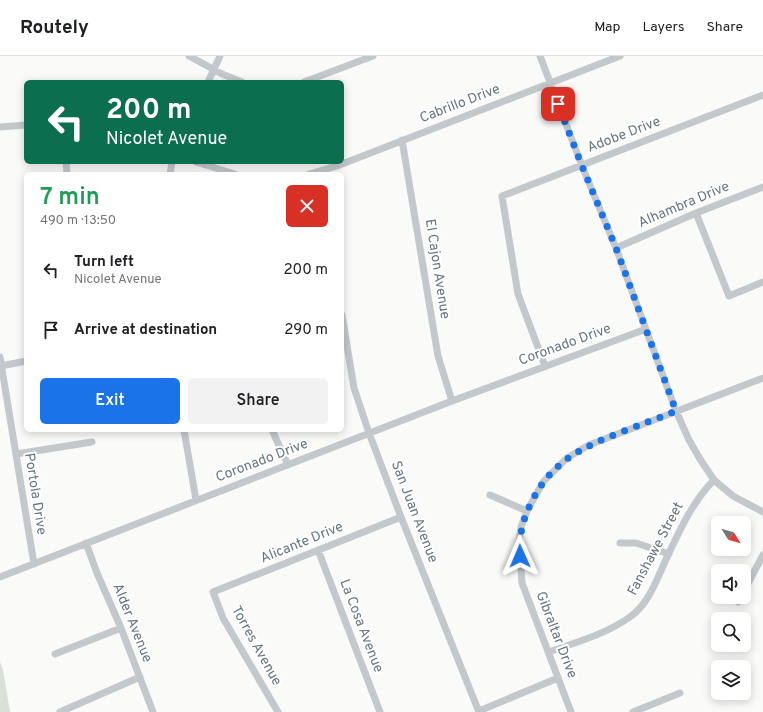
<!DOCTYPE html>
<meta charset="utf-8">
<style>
:root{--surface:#fff;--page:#f2f2f2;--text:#202124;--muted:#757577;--line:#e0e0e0;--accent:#1a73e8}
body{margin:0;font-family:Overpass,sans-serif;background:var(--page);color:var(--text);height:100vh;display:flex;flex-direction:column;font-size:15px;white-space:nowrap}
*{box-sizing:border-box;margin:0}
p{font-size:13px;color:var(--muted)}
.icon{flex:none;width:22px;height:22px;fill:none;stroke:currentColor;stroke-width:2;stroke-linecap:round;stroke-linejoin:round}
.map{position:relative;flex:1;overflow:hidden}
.side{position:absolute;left:24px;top:116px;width:320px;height:260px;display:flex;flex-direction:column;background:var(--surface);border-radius:6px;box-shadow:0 2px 10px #0003}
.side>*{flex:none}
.guide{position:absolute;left:24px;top:24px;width:320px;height:84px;border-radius:6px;box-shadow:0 2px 10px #0003;background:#0b6e4f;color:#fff;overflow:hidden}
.needle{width:26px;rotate:127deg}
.fabs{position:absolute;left:711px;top:460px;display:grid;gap:8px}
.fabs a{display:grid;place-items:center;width:40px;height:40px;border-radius:6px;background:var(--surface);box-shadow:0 2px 10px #0003;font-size:20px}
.pin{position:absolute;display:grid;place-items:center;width:34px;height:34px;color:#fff;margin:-17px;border-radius:8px;box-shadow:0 2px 6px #0006}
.me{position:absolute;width:44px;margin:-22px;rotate:359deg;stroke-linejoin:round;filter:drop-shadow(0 0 3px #0008)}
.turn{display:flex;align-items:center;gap:14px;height:84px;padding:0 16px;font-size:18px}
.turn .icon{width:52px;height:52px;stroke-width:2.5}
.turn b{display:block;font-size:28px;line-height:34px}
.round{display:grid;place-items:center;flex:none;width:42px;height:42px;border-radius:6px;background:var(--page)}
.head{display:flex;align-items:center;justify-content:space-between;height:68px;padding:0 16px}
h1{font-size:24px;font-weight:600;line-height:30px;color:#1e9e55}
.button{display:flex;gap:8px;margin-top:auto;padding:8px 16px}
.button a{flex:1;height:46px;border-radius:6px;background:var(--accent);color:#fff;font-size:16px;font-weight:600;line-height:46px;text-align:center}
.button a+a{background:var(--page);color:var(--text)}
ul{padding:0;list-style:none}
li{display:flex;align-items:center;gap:12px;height:60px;padding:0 16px}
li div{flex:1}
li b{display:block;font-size:15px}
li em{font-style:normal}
header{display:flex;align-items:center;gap:24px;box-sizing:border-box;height:56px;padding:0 20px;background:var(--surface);border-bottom:1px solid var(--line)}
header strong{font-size:19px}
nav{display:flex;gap:22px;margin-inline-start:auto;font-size:14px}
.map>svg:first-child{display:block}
</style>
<header>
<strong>Routely</strong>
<nav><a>Map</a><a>Layers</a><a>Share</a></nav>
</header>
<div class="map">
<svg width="763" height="656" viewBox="0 0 763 656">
<rect width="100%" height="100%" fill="#fafaf8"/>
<!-- green -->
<path fill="#dadfd7" d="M0 606 3 614 10 656H0Z"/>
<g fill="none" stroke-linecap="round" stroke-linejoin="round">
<!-- minor -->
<path stroke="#c3c8cc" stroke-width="7" d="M189 0 222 18 242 26
M540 0 582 110 616 192 676 355 689 384 700 403 714 424 733 440 763 456
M208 26 220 0
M304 26 373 0
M0 71 26 69
M402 84 438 300 452 345
M66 106 67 118
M196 106 235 118
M170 118 172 106
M309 118 337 110 620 0
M696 157 729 240 763 226
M616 192 696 157 763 131
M342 259 354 332 369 377 401 461 479 656
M0 301 34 508
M1 310 26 305
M545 310 518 238 502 140 763 39
M184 374 196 444
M272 374 288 409
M16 398 92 386
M490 439 527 455
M86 487 97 517 121 572 153 656
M620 487H636L669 498
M318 494 380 656
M0 521 452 345 646 273
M744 535 763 499
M738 546 741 541
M549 596C577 586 606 578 630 561 650 547 658 520 668 499 681 472 693 445 714 424
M55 598 121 572
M479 655 558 622
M60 656 140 621
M278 656 223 562 213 536 401 461
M571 656 522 527 519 486 521 471 527 455 543 426 567 402 589 389 763 322
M633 656 680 637"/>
</g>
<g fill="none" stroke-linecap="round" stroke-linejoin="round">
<!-- route -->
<path stroke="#1a73e8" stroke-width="7" stroke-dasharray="0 12.6" d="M520 500C519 481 522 465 531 447 551 405 583 391 624 375 642 368 659 362 676 355L616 192 582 110 558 48"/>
</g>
<g text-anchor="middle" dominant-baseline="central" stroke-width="4" stroke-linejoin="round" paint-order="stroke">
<!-- street labels -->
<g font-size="14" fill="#657683" stroke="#fff">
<text transform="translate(460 48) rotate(-21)">Cabrillo Drive</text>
<text transform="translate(624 79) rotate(-21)">Adobe Drive</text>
<text transform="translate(684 149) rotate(-23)">Alhambra Drive</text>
<text transform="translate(437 213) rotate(81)">El Cajon Avenue</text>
<text transform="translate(565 289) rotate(-20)">Coronado Drive</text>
<text transform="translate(262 405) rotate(-21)">Coronado Drive</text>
<text transform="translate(35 438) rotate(81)">Portola Drive</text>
<text transform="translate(414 456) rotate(69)">San Juan Avenue</text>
<text transform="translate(302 487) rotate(-22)">Alicante Drive</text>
<text transform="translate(656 493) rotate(-62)">Fanshawe Street</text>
<text transform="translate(132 567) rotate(68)">Alder Avenue</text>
<text transform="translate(361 570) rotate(69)">La Cosa Avenue</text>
<text transform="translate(556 579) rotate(69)">Gibraltar Drive</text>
<text transform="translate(256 590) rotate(61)">Torres Avenue</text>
</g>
</g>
</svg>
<div class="fabs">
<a><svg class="needle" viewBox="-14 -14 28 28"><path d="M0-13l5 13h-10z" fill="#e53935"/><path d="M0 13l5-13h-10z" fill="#757577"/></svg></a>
<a><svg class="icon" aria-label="sound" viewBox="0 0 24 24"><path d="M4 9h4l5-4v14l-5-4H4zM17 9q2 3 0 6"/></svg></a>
<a><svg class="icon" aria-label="search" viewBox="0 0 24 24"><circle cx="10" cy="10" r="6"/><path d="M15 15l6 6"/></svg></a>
<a><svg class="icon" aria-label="layers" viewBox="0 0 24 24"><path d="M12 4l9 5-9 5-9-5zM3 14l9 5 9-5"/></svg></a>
</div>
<div class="pin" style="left:558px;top:48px;background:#d93025"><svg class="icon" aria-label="arrive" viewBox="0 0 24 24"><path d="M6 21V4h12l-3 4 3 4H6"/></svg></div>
<svg class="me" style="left:520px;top:500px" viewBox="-20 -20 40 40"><path d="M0-17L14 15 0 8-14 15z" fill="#1a73e8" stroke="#fff" stroke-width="4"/></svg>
<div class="guide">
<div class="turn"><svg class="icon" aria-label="left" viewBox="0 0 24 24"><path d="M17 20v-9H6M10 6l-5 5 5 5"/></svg><div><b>200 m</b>Nicolet Avenue</div></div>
</div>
<section class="side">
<div class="head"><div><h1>7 min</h1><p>490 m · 13:50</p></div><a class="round" style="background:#d93025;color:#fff"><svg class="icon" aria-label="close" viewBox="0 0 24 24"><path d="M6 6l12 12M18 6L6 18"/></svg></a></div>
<ul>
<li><svg class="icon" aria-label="left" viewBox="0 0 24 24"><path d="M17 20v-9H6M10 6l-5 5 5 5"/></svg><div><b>Turn left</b><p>Nicolet Avenue</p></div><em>200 m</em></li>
<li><svg class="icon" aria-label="arrive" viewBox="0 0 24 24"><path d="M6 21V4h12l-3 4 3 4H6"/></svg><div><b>Arrive at destination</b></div><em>290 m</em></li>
</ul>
<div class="button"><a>Exit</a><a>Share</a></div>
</section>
</div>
